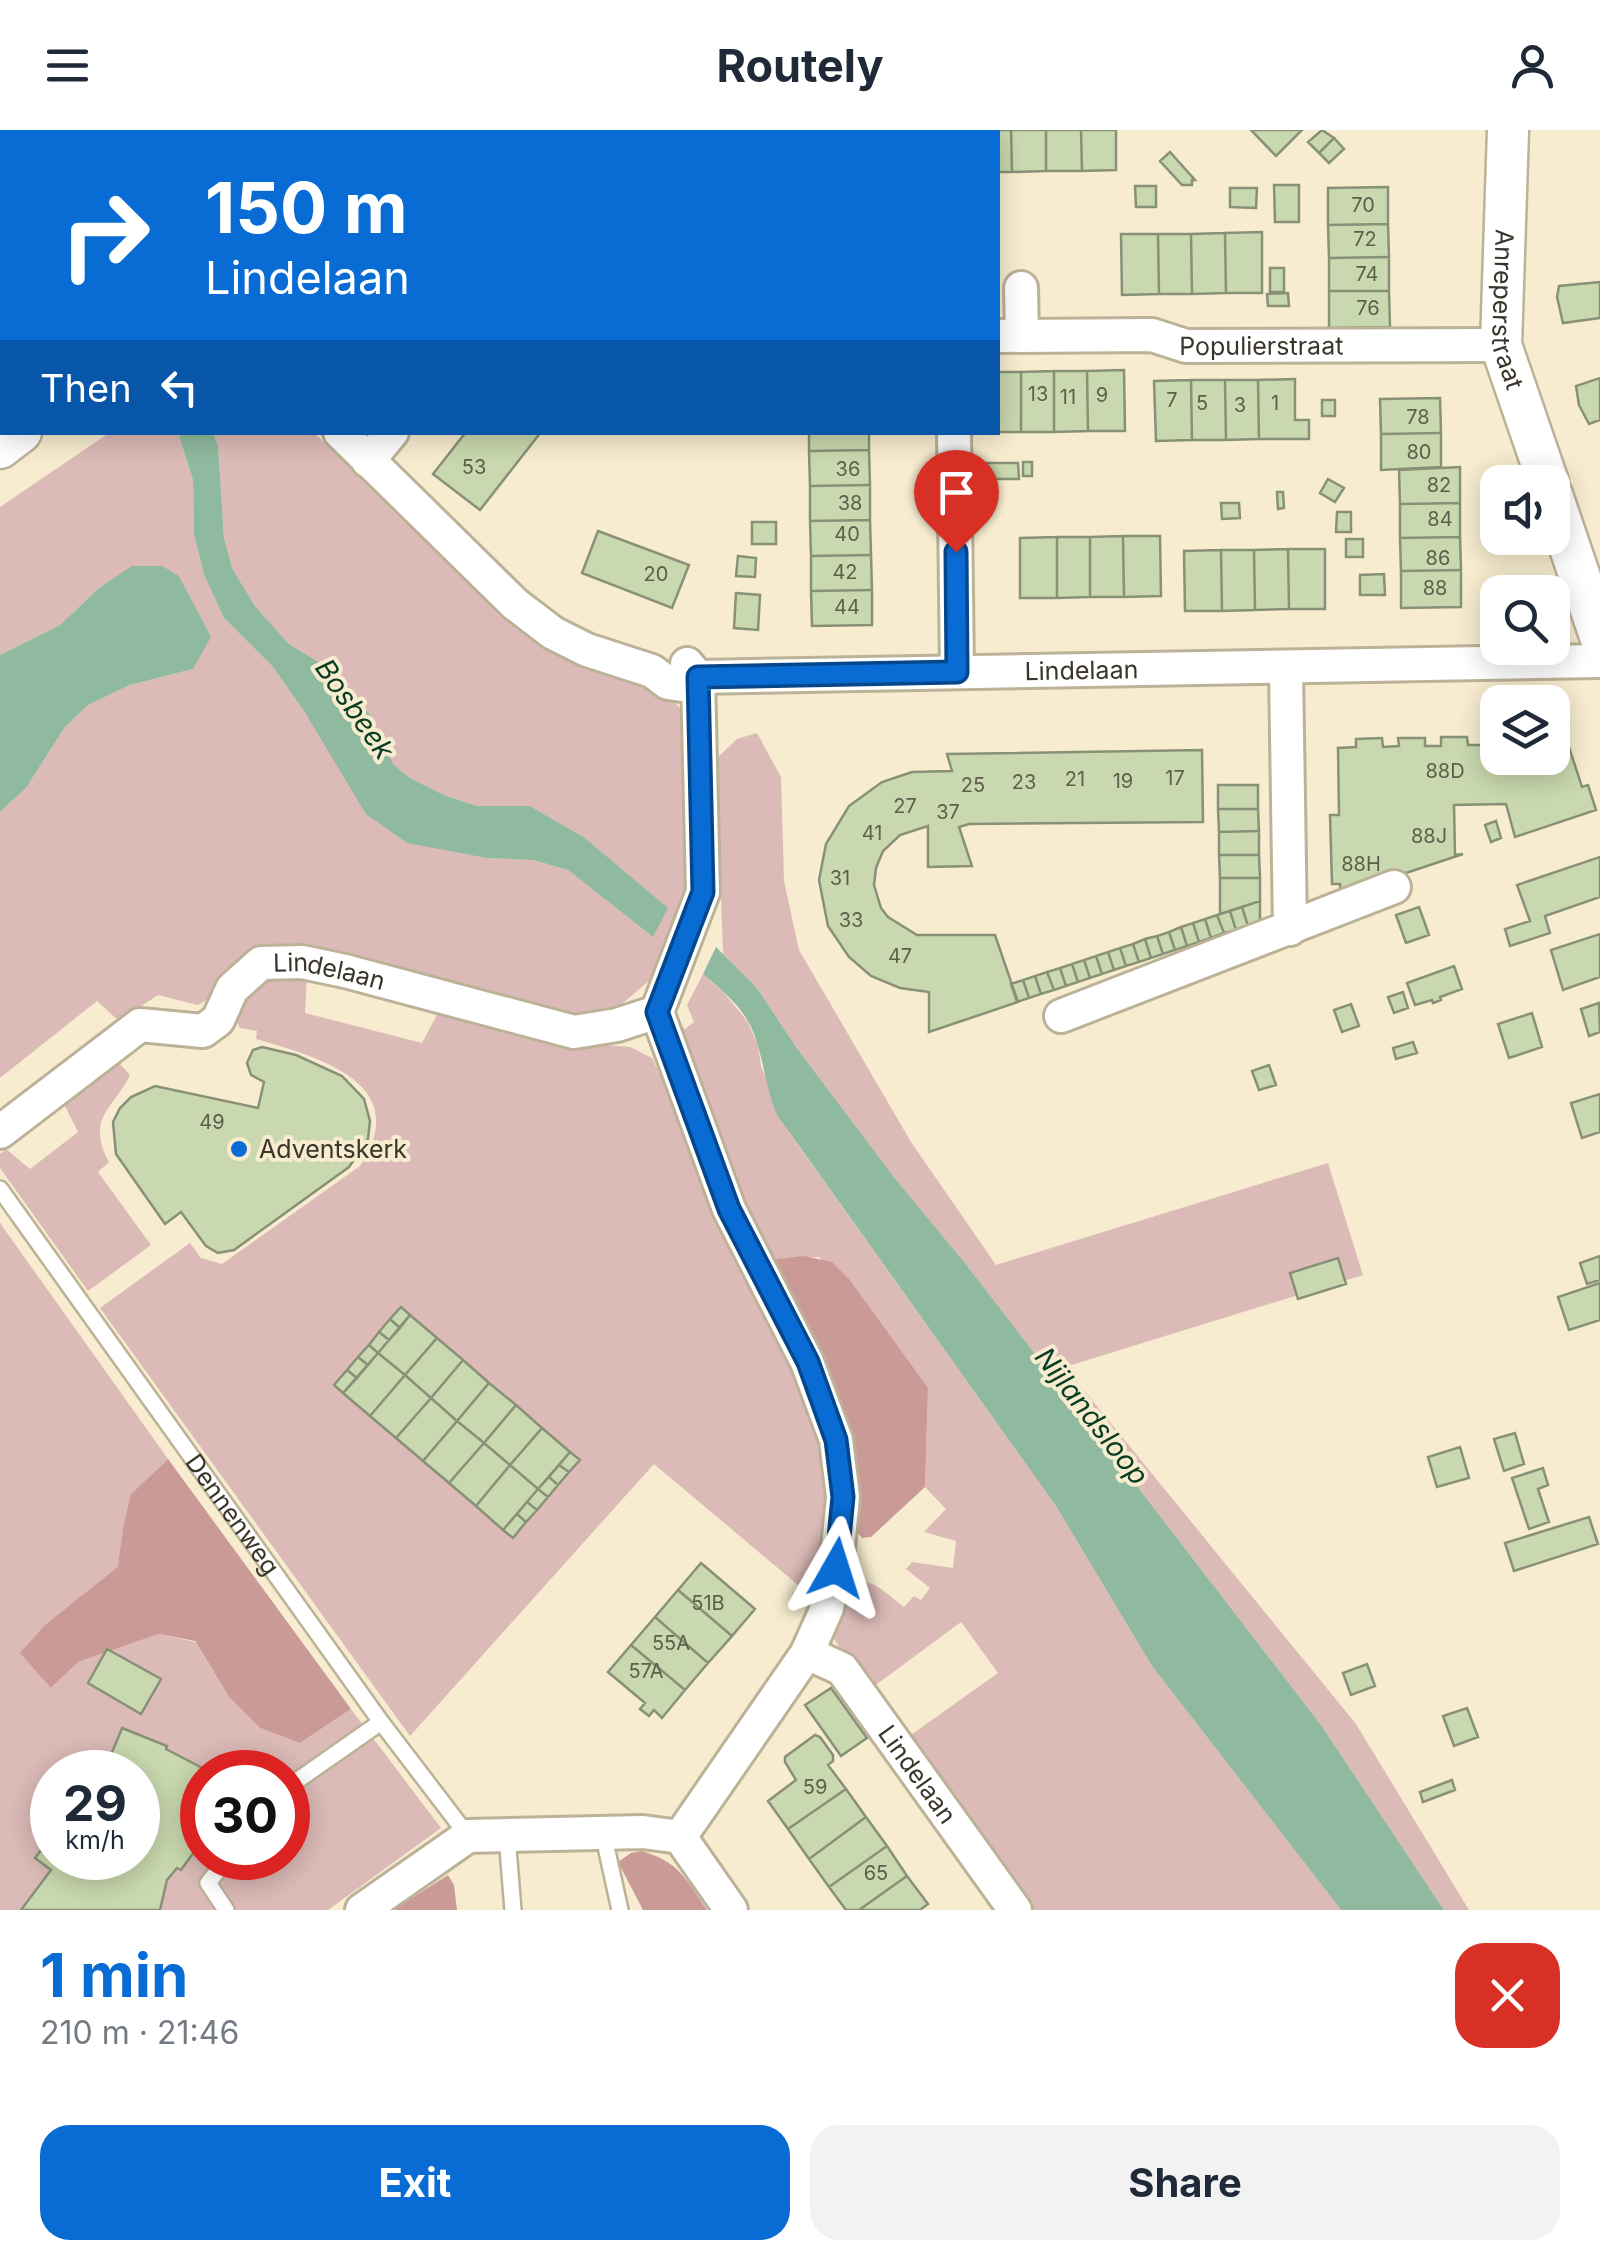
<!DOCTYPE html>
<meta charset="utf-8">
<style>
:root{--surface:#fff;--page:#f2f2f3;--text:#1f2937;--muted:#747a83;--accent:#096cd5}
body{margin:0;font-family:Inter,sans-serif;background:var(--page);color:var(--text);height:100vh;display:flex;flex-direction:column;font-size:38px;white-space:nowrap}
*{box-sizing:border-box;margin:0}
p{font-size:32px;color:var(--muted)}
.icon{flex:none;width:55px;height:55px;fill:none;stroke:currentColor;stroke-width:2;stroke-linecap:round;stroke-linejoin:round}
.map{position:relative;height:1780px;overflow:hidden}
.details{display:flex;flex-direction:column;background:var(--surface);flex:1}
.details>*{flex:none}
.banner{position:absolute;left:0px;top:0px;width:1000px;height:305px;box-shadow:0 5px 25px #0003;background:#096cd5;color:#fff;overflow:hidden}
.controls{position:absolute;left:1480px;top:335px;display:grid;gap:20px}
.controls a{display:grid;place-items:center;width:90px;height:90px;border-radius:20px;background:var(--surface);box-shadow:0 5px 25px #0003;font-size:50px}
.speed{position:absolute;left:30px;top:1620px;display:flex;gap:20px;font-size:50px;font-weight:700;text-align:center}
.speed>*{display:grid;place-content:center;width:130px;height:130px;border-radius:50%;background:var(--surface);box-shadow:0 5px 25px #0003;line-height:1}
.speed small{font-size:25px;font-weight:400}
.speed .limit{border:15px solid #d22;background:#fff;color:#111}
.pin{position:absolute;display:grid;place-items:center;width:85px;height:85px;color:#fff;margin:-102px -42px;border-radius:50% 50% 50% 0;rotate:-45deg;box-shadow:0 0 10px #0007}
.pin .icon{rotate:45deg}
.me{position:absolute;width:110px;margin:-55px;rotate:6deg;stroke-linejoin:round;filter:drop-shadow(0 0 8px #0008)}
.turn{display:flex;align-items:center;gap:35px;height:210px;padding:0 40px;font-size:45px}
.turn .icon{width:130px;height:130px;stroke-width:2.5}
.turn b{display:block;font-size:70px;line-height:85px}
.then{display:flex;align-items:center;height:95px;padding:0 40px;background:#0003;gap:20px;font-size:38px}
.round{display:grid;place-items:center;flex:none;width:105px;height:105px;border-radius:30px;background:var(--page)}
.headline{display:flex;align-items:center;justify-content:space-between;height:170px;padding:0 40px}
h1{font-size:60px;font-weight:700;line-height:75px;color:var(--accent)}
.primary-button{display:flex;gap:20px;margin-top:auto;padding:20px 40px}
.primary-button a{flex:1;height:115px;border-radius:30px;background:var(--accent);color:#fff;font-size:40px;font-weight:700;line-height:115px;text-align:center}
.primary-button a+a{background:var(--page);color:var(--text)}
header{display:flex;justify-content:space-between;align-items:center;height:130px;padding:0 40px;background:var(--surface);font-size:45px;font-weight:700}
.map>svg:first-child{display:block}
</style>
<header><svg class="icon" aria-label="menu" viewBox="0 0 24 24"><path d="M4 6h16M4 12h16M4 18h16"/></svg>Routely<svg class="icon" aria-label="person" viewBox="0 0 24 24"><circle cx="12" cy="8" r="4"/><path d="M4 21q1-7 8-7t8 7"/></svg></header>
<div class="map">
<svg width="1600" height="1780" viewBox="0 0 1600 1780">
<rect width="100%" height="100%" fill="#f7eccf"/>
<!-- green -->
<path fill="#dbbab7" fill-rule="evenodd" d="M109 303H178L193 350 194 405 204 445 224 488 273 537 306 584 487 728 533 730 568 740 653 807 667 778 585 708 530 676H477L444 665 410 648 393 634 372 588 335 542 289 514 255 476 232 438 224 407 218 315 213 303H314L523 503 578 535 663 559 683 582 686 766 651 849 609 885 559 889 293 813C270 816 247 821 231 838 217 854 218 865 198 875L158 865 119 891 97 871 0 948V682L26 658 65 597 88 575 130 555 193 539 194 476 179 446 99 458 60 495 0 525V377Z
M757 603 781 647 784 751 799 820 911 1012 996 1135 1328 1033 1363 1145 1065 1237 1356 1594 1469 1780H1444L1321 1595 965 1133 897 1051 796 917 757 858 723 824 716 629 737 609Z
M703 844 724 863 748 892 758 916 761 936 788 1001 1056 1376 1152 1536 1341 1780H1032L908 1607 998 1543 961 1492 869 1560 832 1506 847 1455C869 1443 887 1464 904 1477L914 1466 921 1470 930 1458 906 1439 912 1432 953 1438 956 1411 924 1402 946 1379 925 1357 928 1258 819 1127 769 1130 737 1059 677 892 685 899 694 892 687 875Z
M261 845 307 846 305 883 422 913 439 881 590 914 630 917 652 928 673 971 716 1092 797 1248 817 1308 825 1359 824 1390 822 1420 811 1466 654 1334 410 1606 100 1178 190 1113 201 1128 222 1134 360 1036C415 953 318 927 256 909L257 901 240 898 234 885Z
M120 934 130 945C114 979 85 987 109 1032L98 1042 151 1115 88 1161 0 1038V1024L6 1019 30 1039 78 1002 64 974 111 936Z
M0 1093 168 1329 131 1364 124 1392 119 1437 46 1494 51 1558 78 1532 159 1504 195 1512 229 1567 260 1598 300 1613 351 1579 441 1698 328 1780H0ZM52 1642H138V1728H52ZM202 1642H288V1728H202Z"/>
<!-- forest -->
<path fill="#ca9a96" d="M804 1126 832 1132 849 1149 928 1258 925 1357 871 1407 862 1408 854 1398 831 1252 816 1214 769 1130Z
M168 1329 351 1579 300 1613 260 1598 229 1567 195 1511 159 1504 78 1532 51 1558 20 1523 46 1494 118 1437 124 1392 131 1364Z
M642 1721C679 1732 686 1749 707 1780H643L618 1732 631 1723Z
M448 1745 454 1755 457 1780H393Z"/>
<!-- water -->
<path fill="#90ba9f" d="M178 303H213L218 315 224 407 232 438 255 476 289 514 335 542 372 587 393 634 410 648 444 665 477 676H530L585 708 668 778 653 807 568 740 533 730 487 728 407 713 366 684 306 584 273 537 224 488 204 445 194 405 193 350Z
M132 436H162L179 446 211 507 193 539 130 555 88 575 65 597 26 658 0 682V525L60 495 99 458Z
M716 817 757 858 796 917 897 1051 965 1133 1321 1595 1444 1780H1341L1152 1536 1056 1376 777 985C764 955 763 918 748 891 737 872 719 858 703 844Z"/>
<!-- building -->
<path fill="#c9d8ae" stroke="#889177" stroke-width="2.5" d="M704 0H779L702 2Z
M976 0H1011L1012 42H998V2Z
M1011 0H1046V41L1012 42Z
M1046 0H1081L1082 41H1046Z
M1081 0H1116V40L1082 41Z
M1251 0H1302L1276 26Z
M1322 0 1334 8 1319 23 1308 12Z
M1334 8 1344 19 1329 33 1319 23Z
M1170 22 1195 50H1192V55H1182L1160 31Z
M1274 55H1299V92H1275Z
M1135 56H1156V77H1136Z
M1388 57V94L1328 95V58Z
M1230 58H1257L1256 78 1230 77Z
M1388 94 1389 127 1329 128 1328 95Z
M1262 102V163H1226L1225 103Z
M1225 103 1226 163 1192 164 1191 104Z
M1121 104H1158L1159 164 1122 165Z
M1158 104H1191L1192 164H1159Z
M1389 127V161H1329V128Z
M1270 138H1284V162H1270Z
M1600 152V188L1563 193 1557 167 1559 156Z
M1329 161H1389L1390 197 1329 198Z
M1288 163 1289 176H1268L1267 164Z
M1124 240 1125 301H1088L1087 241Z
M1054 241V302H1021V242Z
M1054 241H1087L1088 301 1054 302Z
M998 242H1021V302H998Z
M1600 248V290L1589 294 1579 275 1576 256Z
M1295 249V290H1309V309H1259L1258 250Z
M1191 250H1225L1226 310H1192Z
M1191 250 1192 310 1156 311 1154 251Z
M1225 250H1258L1259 309 1226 310Z
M1440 268 1441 303 1381 304 1380 269Z
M1322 270H1335V286H1322Z
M466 302H541L480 380 433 344Z
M809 302H869V320L809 321Z
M1441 303V337L1381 340V304Z
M869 320 870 355 810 356 809 321Z
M1023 332H1032V346H1023Z
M987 333H1018L1019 349H987Z
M1460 337V373L1400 374 1399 340Z
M1328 349 1344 358 1335 372 1320 363Z
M870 355V390L810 391V356Z
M1277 362H1283L1284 378 1278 379Z
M1221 373H1239L1240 388 1222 389Z
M1460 373V407L1400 408V374Z
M1337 382H1351V402H1336Z
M870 390 871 425 811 426 810 391Z
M752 392H776V414H752Z
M598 401 689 435 672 478 582 443Z
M1123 406 1124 467H1090V407Z
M1123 406H1160L1161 466 1124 467Z
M1057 407H1090V467L1057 468Z
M1057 407V468H1020V408Z
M1460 407 1461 440 1401 441 1400 408Z
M1346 409H1363V427H1346Z
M1288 419 1289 479 1255 480 1254 420Z
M1288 419H1325V479H1289Z
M1221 420H1254L1255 480 1222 481Z
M1221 420 1222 481H1185L1184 421Z
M871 425 872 460 811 461V426Z
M738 426 756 428 755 447 736 446Z
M1461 440V477L1401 478V441Z
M1384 444 1385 465H1360V445Z
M872 460V495L812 496 811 461Z
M736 463 760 465 758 500 734 498Z
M1441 607H1467L1468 615H1484V607H1498V628H1552V614H1568L1582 657 1588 655 1596 680 1515 707 1506 674 1454 675 1455 725 1463 724 1340 765V754H1332L1330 685H1339L1338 618 1356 617V609L1382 608 1383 617 1399 616 1398 608H1425V616H1441Z
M1202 620 1203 692 969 694 959 697 972 736 928 737V696L900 705 883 721 876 738 874 755 881 778 888 787 917 805H995L1018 872 929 902V862L900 858 871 846 849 827 828 796 819 750 826 714 849 676 882 652 912 642 952 641 947 624Z
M1218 655H1258V679H1218Z
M1218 679H1258L1259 701 1219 702Z
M1496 691 1501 708 1491 712 1485 695Z
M1259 701V725H1219V702Z
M1219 725H1259L1260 748H1220Z
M1600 727V767L1545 786 1550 803 1510 816 1505 799 1530 791 1517 755Z
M1220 748H1260V771L1220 784Z
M1260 771V791L1248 796 1242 777Z
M1242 777 1248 796 1236 800 1230 781Z
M1419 777 1429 805 1406 813 1396 785Z
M1230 781 1236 800 1224 803 1217 785Z
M1217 785 1224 803 1211 808 1205 789Z
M1205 789 1211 808 1199 812 1193 793Z
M1193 793 1199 812 1187 816 1181 797Z
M1181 797 1187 816 1175 820 1169 802Z
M1169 802 1175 820 1163 824 1157 806Z
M1600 804V847L1563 860 1551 820Z
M1157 806 1163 824 1151 828 1145 809Z
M1145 809 1151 828 1139 832 1133 814Z
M1133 814 1139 832 1126 836 1120 818Z
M1120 818 1126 836 1114 840 1108 822Z
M1108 822 1114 840 1102 844 1096 826Z
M1096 826 1102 844 1090 848 1084 830Z
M1084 830 1090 848 1078 852 1072 834Z
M1072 834 1078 852 1066 856 1060 838Z
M1454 836 1462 859 1440 867 1441 870 1433 873 1432 870 1415 875 1407 853Z
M1060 838 1066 856 1054 860 1047 842Z
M1047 842 1054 860 1041 864 1035 846Z
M1035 846 1041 864 1029 868 1023 850Z
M1023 850 1029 868 1017 872 1011 854Z
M1403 862 1408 878 1394 883 1388 867Z
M1599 873 1600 902 1589 906 1581 879Z
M1351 874 1359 896 1342 902 1334 880Z
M1532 883 1542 917 1509 928 1498 894Z
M1413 912 1417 923 1396 929 1393 918Z
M262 917 296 925 342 946 364 969 370 991 368 1009 349 1037 234 1120 218 1123 206 1116 181 1082 165 1094 116 1024 113 992 120 978 131 967 155 956 258 978 264 952 251 945 247 933 253 920Z
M1269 935 1276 955 1259 960 1252 941Z
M1600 964V1002L1582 1008 1571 973Z
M1600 1126V1150L1587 1154 1580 1133Z
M1338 1128 1346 1154 1298 1169 1290 1143Z
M1600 1153V1190L1569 1200 1558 1167Z
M401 1177 410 1185 400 1198 390 1189Z
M410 1185 437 1208 405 1245 378 1223Z
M390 1189 400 1198 389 1210 379 1202Z
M379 1202 389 1210 378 1223 369 1215Z
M437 1208 463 1230 431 1268 405 1245Z
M369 1215 378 1223 368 1235 358 1227Z
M378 1223 405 1245 370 1286 343 1263Z
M358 1227 368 1235 357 1248 347 1240Z
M463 1230 489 1253 457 1291 431 1268Z
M347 1240 357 1248 343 1263 334 1255Z
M405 1245 431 1268 396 1308 370 1286Z
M489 1253 516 1275 484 1313 457 1291Z
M431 1268 457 1291 423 1331 396 1308Z
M516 1275 542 1298 510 1335 484 1313Z
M457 1291 484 1313 449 1353 423 1331Z
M542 1298 570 1322 538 1359 510 1335Z
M1515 1303 1524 1334 1504 1341 1494 1309Z
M484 1313 510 1335 476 1376 449 1353Z
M1460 1317 1469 1348 1437 1357 1428 1327Z
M570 1322 580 1330 569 1342 559 1335Z
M510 1335 538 1359 503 1400 476 1376Z
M559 1335 569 1342 558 1355 549 1347Z
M1543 1338 1548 1355 1538 1359 1549 1392 1529 1399 1512 1348Z
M549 1347 558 1355 548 1367 538 1359Z
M538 1359 548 1367 537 1380 527 1372Z
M527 1372 537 1380 526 1392 517 1384Z
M517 1384 526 1392 513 1408 503 1400Z
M1589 1387 1598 1414 1514 1441 1505 1413Z
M701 1433 755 1479 732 1506 678 1460Z
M678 1460 732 1506 708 1533 655 1487Z
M655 1487 708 1533 685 1560 631 1515Z
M631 1515 685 1560 662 1588 654 1580 649 1586 640 1579 645 1573 608 1542Z
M107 1519 161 1549 141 1584 88 1553Z
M1367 1534 1375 1556 1351 1565 1343 1543Z
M831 1558 867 1608 841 1626 805 1575Z
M1467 1578 1478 1607 1454 1616 1443 1586Z
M122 1598 167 1616 166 1619 210 1642H202V1711L181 1740 177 1738 167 1750 160 1780H21L51 1740 35 1728 52 1706V1728H138V1642H104Z
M815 1605 820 1607 833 1625V1631L828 1635 846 1659 788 1699 768 1671 796 1650 785 1632V1627Z
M1452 1650 1455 1660 1423 1672 1420 1662Z
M846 1659 866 1687 809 1729 788 1699Z
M866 1687 887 1716 829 1757 809 1729Z
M887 1716 907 1746 859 1780H846L829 1757Z
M907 1746 928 1774 920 1780H859Z"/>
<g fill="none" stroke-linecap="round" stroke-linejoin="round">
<!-- service casing -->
<g stroke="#bcb297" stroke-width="20">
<g id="service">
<path id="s1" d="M0 1059 381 1592 468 1706"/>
<path d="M288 1657 381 1592"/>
<path d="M603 1703 620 1780"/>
<path d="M507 1706 513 1780"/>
<path d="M226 1780 208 1753 228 1728"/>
</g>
</g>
<!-- minor casing -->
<g stroke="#bcb297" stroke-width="38">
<g id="minor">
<path d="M631 2 633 0"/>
<path d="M1021 158 1022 205"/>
<path id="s2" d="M998 206 1152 205 1186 216 1501 215"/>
<path id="s3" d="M340 302 515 474 553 503 587 520 652 541 668 553 682 555 698 547 1600 531"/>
<path d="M954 302 957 542"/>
<path d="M368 331 392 302"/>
<path d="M1286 539 1290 799"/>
<path d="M1061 886 1394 757"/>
<path id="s4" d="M0 1002 140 895 203 901 218 890 232 859 261 833 302 832 345 841 574 902 617 895 657 882"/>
<path id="s5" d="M807 1523 842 1539 1015 1780"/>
<path d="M680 1707 807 1523 827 1478 836 1438 843 1367 836 1310 807 1232 729 1079 657 882 703 762 698 547 687 534"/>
<path d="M362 1780 468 1706 643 1702 680 1707 731 1780"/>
</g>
</g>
<!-- tertiary casing -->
<g stroke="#bcb297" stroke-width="45">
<g id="tertiary">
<path id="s6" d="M1508 0 1501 215 1548 352"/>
<path d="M428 2 431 0"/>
<path d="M0 318 21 302"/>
<path d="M1552 365 1600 506"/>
</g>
</g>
<!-- service -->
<use href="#service" stroke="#fff" stroke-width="15"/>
<!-- minor -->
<use href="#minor" stroke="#fff" stroke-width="32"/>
<!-- tertiary -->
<use href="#tertiary" stroke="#fff" stroke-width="40"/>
<!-- rail -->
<path stroke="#9e9681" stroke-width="8" stroke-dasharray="15 8" stroke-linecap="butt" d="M149 2 153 0
M195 2 198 0
M0 114 2 112
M0 147 2 145"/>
</g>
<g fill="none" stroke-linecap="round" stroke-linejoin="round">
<!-- route casing -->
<g stroke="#06468a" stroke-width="25">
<path id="route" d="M836 1438 843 1367 836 1310 808 1232 729 1079 657 882 703 762 698 547 957 542 956 422"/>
</g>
<!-- route -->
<use href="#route" stroke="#096cd5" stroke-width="18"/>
</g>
<!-- markers -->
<circle fill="#096cd5" stroke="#f7eccf" stroke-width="4" cx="239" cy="1019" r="10"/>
<g text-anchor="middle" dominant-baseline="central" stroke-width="8" stroke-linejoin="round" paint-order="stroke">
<!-- number labels -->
<g font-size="20" fill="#5e5e4b">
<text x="1363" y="75">70</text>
<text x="1365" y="109">72</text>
<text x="1367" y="144">74</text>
<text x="1368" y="178">76</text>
<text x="1038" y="264">13</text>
<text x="1102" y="265">9</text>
<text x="1068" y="267">11</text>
<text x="1172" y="270">7</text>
<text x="1202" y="273">5</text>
<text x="1275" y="273">1</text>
<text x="1240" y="275">3</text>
<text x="1418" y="287">78</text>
<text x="1419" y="322">80</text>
<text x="474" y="337">53</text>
<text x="848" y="339">36</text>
<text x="1439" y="355">82</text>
<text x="850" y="373">38</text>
<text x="1440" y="389">84</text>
<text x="847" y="404">40</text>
<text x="1438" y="428">86</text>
<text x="845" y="442">42</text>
<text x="656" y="444">20</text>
<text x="1435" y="458">88</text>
<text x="847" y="477">44</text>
<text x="1445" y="641">88D</text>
<text x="1175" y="648">17</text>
<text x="1075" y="649">21</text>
<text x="1123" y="651">19</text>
<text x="1024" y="652">23</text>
<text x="973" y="655">25</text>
<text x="905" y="676">27</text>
<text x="948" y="682">37</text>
<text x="872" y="703">41</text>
<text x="1429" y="706">88J</text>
<text x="1361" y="734">88H</text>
<text x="840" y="748">31</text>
<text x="851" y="790">33</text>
<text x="900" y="826">47</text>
<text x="212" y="992">49</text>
<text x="708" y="1473">51B</text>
<text x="671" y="1513">55A</text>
<text x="646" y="1541">57A</text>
<text x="815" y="1657">59</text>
<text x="876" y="1743">65</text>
</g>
<!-- street labels -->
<g font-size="25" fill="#3a352a" stroke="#f7eccf">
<text stroke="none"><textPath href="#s6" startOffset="180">Anreperstraat</textPath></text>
<text stroke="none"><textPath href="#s2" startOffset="265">Populierstraat</textPath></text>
<text stroke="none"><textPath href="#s3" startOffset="835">Lindelaan</textPath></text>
<text stroke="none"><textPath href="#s4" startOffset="400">Lindelaan</textPath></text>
<text stroke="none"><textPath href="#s1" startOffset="400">Dennenweg</textPath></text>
<text stroke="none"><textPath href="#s5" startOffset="168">Lindelaan</textPath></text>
</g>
<!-- poi labels -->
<g font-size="25" fill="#3a352a" stroke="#f7eccf" text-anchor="start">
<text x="259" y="1019">Adventskerk</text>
</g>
<!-- water labels -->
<g font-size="28" font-style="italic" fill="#083d23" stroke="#f7eccf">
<text transform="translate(355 579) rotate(55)">Bosbeek</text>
<text transform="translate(1092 1286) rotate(52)">Nijlandsloop</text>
</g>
</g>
</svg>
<div class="controls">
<a><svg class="icon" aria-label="sound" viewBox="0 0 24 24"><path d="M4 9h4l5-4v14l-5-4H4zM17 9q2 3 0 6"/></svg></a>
<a><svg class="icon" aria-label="search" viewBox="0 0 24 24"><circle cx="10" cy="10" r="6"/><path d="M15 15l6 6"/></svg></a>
<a><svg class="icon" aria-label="layers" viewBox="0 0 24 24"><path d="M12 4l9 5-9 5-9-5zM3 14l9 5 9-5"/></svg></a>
</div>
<div class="speed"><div>29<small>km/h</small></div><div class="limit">30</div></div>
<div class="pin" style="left:956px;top:422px;background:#d93025"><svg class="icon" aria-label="arrive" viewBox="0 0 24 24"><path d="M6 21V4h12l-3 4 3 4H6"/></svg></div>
<svg class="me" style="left:836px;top:1438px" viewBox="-20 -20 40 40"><path d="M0-17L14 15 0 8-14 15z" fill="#096cd5" stroke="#fff" stroke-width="4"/></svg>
<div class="banner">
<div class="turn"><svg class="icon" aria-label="right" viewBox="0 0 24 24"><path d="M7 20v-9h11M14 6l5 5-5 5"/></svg><div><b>150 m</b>Lindelaan</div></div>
<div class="then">Then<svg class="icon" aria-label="left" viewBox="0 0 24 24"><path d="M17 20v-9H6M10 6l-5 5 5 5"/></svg></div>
</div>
</div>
<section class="details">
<div class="headline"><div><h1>1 min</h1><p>210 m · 21:46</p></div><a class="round" style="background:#d93025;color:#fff"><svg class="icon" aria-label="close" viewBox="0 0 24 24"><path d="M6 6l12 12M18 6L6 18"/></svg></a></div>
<div class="primary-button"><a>Exit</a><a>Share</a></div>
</section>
